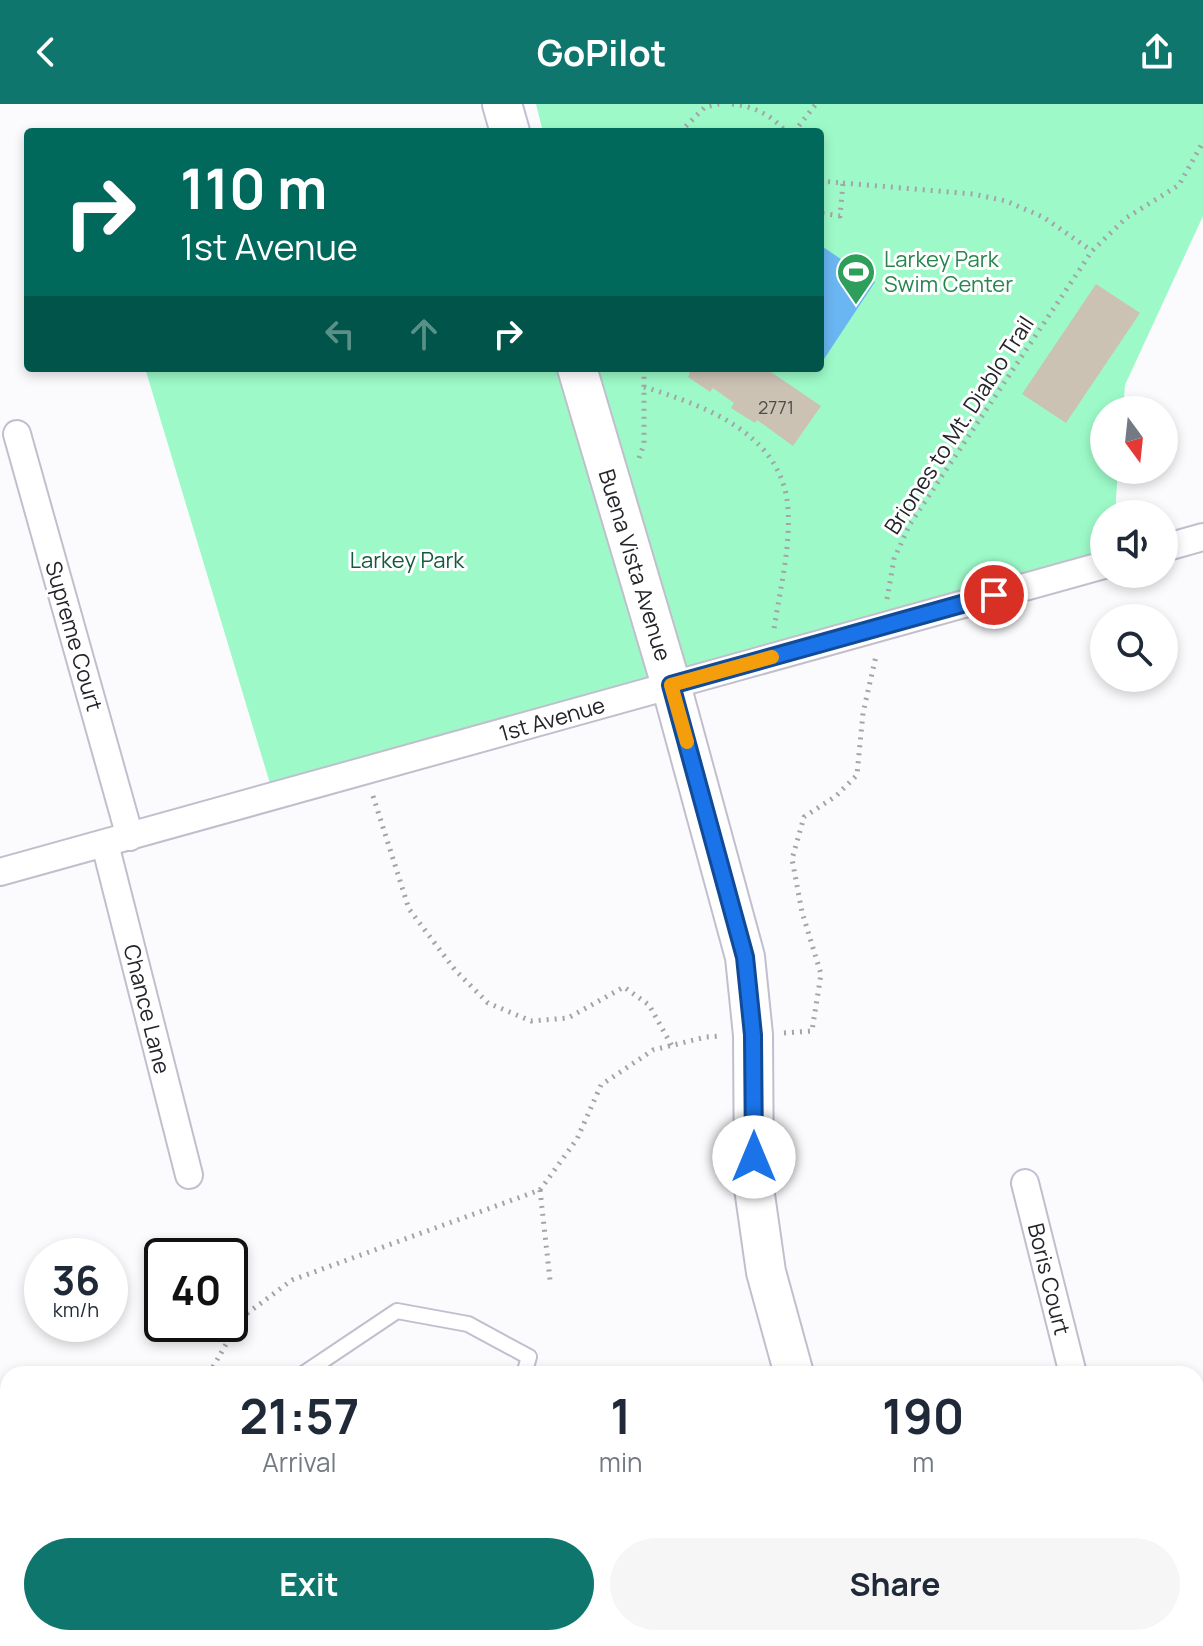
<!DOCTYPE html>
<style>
:root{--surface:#fff;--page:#f6f6f7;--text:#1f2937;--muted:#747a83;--accent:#0f766e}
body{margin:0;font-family:Manrope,sans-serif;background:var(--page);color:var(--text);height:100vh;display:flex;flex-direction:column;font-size:30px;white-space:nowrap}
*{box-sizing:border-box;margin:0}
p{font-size:26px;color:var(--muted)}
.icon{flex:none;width:44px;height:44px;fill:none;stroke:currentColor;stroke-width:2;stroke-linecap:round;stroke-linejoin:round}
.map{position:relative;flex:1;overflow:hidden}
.side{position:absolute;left:0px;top:1262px;width:1204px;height:280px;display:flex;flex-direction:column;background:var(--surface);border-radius:24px 24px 0 0;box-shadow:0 4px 12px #0003}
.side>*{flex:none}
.guide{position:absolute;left:24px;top:24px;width:800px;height:244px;border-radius:8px;box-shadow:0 4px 12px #0003;background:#00695c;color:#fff;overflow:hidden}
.needle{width:52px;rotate:165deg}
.fabs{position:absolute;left:1090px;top:292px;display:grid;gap:16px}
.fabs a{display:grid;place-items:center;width:88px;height:88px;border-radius:50%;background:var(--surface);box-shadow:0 4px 12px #0003;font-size:40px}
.speed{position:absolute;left:24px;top:1134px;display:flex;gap:16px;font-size:40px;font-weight:700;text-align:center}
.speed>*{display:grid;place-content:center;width:104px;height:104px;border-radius:50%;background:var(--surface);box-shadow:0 4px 12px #0003;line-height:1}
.speed small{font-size:20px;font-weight:400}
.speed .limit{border:4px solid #111;border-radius:12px;background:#fff;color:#111}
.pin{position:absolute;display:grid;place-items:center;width:68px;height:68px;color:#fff;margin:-34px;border:4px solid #fff;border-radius:50%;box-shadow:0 2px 8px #0007}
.me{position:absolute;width:88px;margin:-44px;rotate:0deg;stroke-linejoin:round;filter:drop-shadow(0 0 6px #0008)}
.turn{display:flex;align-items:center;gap:28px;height:168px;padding:0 24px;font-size:36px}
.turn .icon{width:104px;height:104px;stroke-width:2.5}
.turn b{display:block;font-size:56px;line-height:68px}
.lanes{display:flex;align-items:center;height:76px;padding:0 24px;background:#0003;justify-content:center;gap:40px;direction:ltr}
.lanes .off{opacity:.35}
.eta{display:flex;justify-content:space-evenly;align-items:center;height:136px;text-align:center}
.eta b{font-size:48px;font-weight:700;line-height:56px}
.action{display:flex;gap:16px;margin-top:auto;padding:16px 24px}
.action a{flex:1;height:92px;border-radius:48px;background:var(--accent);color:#fff;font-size:32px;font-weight:700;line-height:92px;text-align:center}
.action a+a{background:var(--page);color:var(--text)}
header{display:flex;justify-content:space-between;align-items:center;height:104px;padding:0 24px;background:var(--accent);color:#fff;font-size:36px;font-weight:700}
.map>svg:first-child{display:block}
</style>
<header><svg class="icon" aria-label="back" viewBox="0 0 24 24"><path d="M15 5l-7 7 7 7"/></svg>GoPilot<svg class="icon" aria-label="share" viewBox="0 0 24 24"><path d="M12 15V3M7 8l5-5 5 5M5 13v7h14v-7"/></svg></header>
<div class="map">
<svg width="1203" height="1542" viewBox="0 0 1203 1542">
<rect width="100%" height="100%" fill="#fbfbfe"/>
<!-- green -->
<path fill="#9dfac8" d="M536 0H1203V112L1125 281 1123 306H1104V366H1118L1115 410H1104V461L274 693 145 264H820V28H543Z"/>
<!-- water -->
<path fill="#6ab6f2" d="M820 141 875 178 820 261Z"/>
<!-- building -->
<path fill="#cbc2b4" d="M1096 180 1140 209 1066 319 1022 290Z
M683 264H765L821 302 793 342 757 316 755 319 731 304 734 299 713 284 710 288 688 273 690 269Z"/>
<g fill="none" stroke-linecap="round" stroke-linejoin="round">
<!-- lane casing -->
<g stroke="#c1bfce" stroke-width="18">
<path id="lane" d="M303 1270 397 1207 468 1220 529 1253 524 1270
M0 1435 8 1430
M145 1542 147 1534
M448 1542 450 1534"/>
</g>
<!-- street casing -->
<g stroke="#c1bfce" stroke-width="30">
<path id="street" d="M17 330 130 733
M1164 444 1203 433
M105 740 189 1071
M0 768 1104 461
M1025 1079 1073 1270
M1139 1534 1141 1542"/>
</g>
<!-- secondary casing -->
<g stroke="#c1bfce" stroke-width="42">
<path id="secondary" d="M502 0 510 28
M577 264 671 581 745 853 753 931 754 1084 766 1168 794 1270
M867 1534 869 1542"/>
</g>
<!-- path -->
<path stroke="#a4a3a8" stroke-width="5" stroke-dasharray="2 6" stroke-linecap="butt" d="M732 0C753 2 772 11 786 28
M680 28 705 3 719 0
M794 28 816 0
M820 77 843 79 840 112 820 109
M843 79 973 90 1006 97 1043 113 1092 147
M644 283C699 300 772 325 786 390 794 430 780 485 774 525
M639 354 644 340V264
M887 495 894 455 910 420 1092 147 1126 114 1179 81 1203 38
M373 692 409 805 455 866 488 899 531 917 568 914 624 883 649 901 672 942
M784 929 812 927 821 870 802 808 792 755 804 713 836 692 857 671 863 609 876 552
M540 1086 550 1176
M209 1270 241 1214 292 1176 540 1086 577 1035 601 981 653 946 706 933 722 932
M0 1358H8"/>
<!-- lane -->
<use href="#lane" stroke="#fff" stroke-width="14"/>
<!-- street -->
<use href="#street" stroke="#fff" stroke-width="26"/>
<!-- secondary -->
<use href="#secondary" stroke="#fff" stroke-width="38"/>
</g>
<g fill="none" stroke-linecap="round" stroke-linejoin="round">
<!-- route casing -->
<g stroke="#114b97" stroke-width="20">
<path id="route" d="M754 1053 753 931 745 853 671 581 994 491"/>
</g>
<!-- route -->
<use href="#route" stroke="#1a73e8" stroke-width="14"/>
<!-- slow -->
<path stroke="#f59e0b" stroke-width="14" d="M687 638 671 581 772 553"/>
</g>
<!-- icons -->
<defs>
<g id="stadium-pin" transform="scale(2)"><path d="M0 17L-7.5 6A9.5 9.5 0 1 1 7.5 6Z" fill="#2e9e5b" stroke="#fff"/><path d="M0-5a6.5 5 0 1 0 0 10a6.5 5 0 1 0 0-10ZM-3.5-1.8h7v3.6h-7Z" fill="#fff"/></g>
</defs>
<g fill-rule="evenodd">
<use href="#stadium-pin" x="856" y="168"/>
</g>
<g text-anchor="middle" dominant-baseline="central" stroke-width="6" stroke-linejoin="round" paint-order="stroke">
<!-- number labels -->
<g font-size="18" fill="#4e4c4c">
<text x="776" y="303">2771</text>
</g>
<!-- leisure labels -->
<g font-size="22" fill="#27864d" stroke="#fff" text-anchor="start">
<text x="884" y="155">Larkey Park<tspan x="884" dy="25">Swim Center</tspan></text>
</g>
<!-- street labels -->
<g font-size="22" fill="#25242a" stroke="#fff">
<text transform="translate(959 321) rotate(-57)">Briones to Mt. Diablo Trail</text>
<text transform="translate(635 461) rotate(73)">Buena Vista Avenue</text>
<text transform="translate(74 532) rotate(74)">Supreme Court</text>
<text transform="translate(552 615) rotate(-16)">1st Avenue</text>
<text transform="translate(147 905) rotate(76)">Chance Lane</text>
<text transform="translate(1049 1175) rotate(76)">Boris Court</text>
</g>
<!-- park labels -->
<g font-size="22" fill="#135b3c" stroke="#fff">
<text x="407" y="456">Larkey Park</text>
</g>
</g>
</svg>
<div class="fabs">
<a><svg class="needle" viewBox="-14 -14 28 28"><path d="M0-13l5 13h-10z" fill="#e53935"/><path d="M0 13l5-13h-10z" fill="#747a83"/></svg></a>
<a><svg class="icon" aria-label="sound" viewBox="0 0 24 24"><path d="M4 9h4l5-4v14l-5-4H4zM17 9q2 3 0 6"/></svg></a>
<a><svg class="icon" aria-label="search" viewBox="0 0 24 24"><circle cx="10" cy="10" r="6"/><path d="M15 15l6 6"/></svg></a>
</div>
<div class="speed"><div>36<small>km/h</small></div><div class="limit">40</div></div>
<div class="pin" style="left:994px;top:491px;background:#d93025"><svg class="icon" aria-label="arrive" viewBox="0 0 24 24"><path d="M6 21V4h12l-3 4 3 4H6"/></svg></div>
<svg class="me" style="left:754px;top:1053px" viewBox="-20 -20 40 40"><circle r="19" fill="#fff"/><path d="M0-13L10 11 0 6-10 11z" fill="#1a73e8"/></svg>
<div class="guide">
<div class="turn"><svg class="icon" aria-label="right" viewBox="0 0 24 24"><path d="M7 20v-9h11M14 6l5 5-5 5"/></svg><div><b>110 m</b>1st Avenue</div></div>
<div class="lanes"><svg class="icon off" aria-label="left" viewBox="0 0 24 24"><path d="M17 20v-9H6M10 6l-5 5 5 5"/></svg><svg class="icon off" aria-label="ahead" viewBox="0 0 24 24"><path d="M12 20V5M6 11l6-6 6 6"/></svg><svg class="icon" aria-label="right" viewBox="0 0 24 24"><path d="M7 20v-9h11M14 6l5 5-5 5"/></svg></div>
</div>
<section class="side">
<div class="eta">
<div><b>21:57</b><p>Arrival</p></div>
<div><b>1</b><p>min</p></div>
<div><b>190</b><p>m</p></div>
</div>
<div class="action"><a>Exit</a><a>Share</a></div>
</section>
</div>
